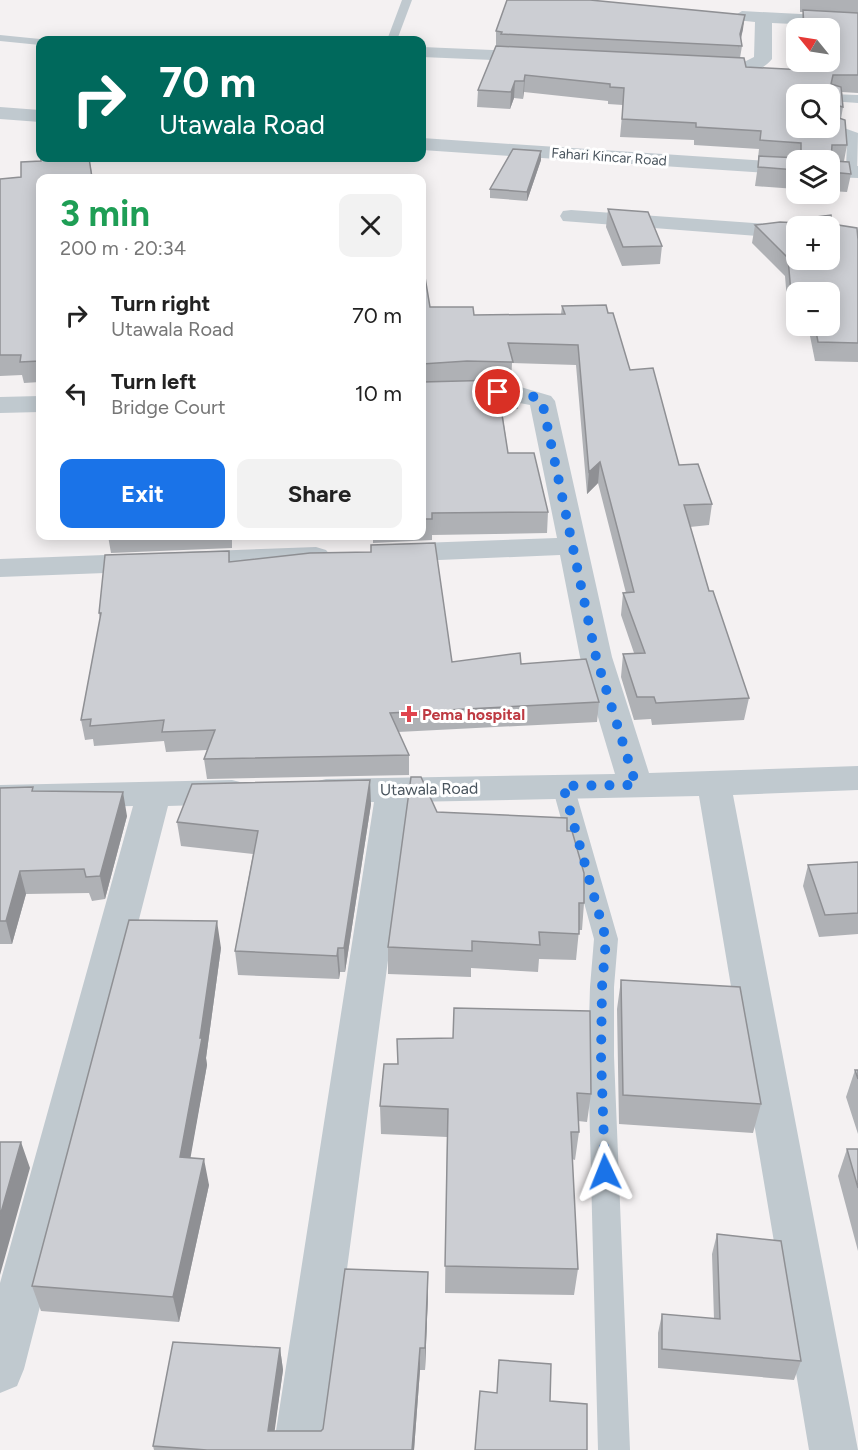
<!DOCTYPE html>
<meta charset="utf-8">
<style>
:root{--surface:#fff;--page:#f2f2f2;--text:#222;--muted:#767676;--accent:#1a73e8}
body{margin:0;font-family:Figtree,sans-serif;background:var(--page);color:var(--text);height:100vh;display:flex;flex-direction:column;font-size:22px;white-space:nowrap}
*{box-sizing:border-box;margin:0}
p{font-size:20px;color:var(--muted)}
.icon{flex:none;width:33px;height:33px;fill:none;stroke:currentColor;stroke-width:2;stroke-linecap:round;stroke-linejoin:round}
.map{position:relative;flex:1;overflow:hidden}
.details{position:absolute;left:36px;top:174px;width:390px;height:366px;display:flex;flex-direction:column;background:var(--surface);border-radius:12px;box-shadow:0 3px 15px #0003}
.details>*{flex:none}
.guide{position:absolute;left:36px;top:36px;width:390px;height:126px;border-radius:12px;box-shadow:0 3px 15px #0003;background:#00695c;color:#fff;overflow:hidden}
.needle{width:39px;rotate:300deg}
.fabs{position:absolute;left:786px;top:18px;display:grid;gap:12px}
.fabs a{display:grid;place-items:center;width:54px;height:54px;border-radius:12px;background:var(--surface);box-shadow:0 3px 15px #0003;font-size:30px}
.pin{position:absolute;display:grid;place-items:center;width:51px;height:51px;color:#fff;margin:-26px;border:3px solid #fff;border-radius:50%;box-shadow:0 2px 6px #0007}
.me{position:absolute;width:66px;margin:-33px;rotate:358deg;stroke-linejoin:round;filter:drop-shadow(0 0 4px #0008)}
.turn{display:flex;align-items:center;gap:21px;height:126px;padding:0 24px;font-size:27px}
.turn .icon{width:78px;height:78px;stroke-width:2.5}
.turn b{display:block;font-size:42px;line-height:51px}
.round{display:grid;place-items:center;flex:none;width:63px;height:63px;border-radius:12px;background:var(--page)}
.headline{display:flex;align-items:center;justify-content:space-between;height:102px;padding:0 24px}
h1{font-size:36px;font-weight:700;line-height:45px;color:#1e9e55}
.action{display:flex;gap:12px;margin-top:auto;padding:12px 24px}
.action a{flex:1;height:69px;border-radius:12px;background:var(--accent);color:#fff;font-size:24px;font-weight:700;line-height:69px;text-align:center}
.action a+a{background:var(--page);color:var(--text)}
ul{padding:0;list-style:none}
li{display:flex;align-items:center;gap:18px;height:78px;padding:0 24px}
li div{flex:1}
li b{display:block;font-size:22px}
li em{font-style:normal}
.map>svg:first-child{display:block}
</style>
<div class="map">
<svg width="858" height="1450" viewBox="0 0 858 1450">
<rect width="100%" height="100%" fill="#f4f1f2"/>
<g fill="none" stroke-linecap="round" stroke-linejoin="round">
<!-- service -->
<path fill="#c0c9cf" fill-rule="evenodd" d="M402 0H412L397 40H387Z
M0 35 40 39 44 40H40V45L0 41Z
M830 94 858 95V103L830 101Z
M830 123 858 133 857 175H847L846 172 847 137 826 130 824 128H830Z
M563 778 571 780 574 786 618 939 614 987V1056L630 1450H598L588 1056 590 987 594 939 552 786 555 780Z"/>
<!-- minor -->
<path fill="#c0c9cf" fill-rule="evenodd" d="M742 11 858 17V27L772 23V59C756 80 718 75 696 70L693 66 696 62 702 61 742 63 754 57 755 22 736 20 734 16Z
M422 47 537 52 543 53 546 57 543 61 537 62 422 57Z
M571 210 796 226V239L563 221 560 216 563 211Z
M467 384 514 385 551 396 555 401 612 657 649 773 858 766V790L733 795 858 1450H809L699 796 409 802 323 1450H273L374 802 326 803 314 800 309 791 314 782 326 779 615 774 580 657 560 555 392 562 382 559 377 553 382 547 392 544 557 538 530 405 499 399 422 401V387Z
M40 396V412L0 413V397Z
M316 547 326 550 331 556 326 562 316 565 0 577V559Z
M232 780 244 783 249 792 244 801 232 804 168 806 24 1369 17 1386 0 1393V1283L133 806 0 809V785Z"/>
<!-- tertiary -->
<path fill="#c0c9cf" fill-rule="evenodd" d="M0 107 40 110V122L0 119Z
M422 138 796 163V175L422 150Z
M830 165 858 166V178L830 177Z"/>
</g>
<!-- wall -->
<path fill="#afb1b5" d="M800 0H858V93L842 92 843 107 841 119 847 145 844 161 851 174 847 192 830 191V160H796V189L755 186 759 158H758L759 149 694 145V140L620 137 623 105 608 104V101L524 92 523 99 514 98 510 109 477 107 478 90 501 46H496V31L743 29 741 39 742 46 740 58 746 67 802 70V62H830V28H801L803 12H800Z
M89 158 93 178H40V382L24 383 22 375 0 376V179L21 177Z
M541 160 527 201 490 198V189Z
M608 209 662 246 660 264 622 266 606 227Z
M799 223 832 224 858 240V362L815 361 808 326H807H830V292H796V325L789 324 785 276 752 243 755 225Z
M422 259 430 307 474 315 561 314 562 306 608 313 630 370 679 465 712 504 709 525 690 527 709 591 749 698 744 720 652 725 651 719 634 720 621 677 623 654 634 653 621 615 623 593H626L598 483 587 494 576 365 512 363 511 383 519 388 518 409 502 410 508 453 548 512 547 533 432 535V540L373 543V536H422Z
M108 536H232V548L111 553Z
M229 551 230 562 452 662 521 664 599 702 597 722 398 732 409 755V775L207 779 204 759 207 750 166 752 164 741 94 746 93 739 85 740 81 720 100 619 99 613Z
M0 788 34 791 127 816 105 899 92 901 89 893 26 894 12 944H0Z
M371 804 345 972H340L339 979 238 975 235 951 253 854 181 846 177 822Z
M437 812 584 903 582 930H579L576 960 539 959 538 972 471 968V977L388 974V947Z
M858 862V934L819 937 803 886 808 865Z
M221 948 206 1058 207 1065 190 1157 209 1185 179 1322 41 1311 32 1286Z
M621 980 761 1104 753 1133 619 1124 617 1009Z
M384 1064 591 1094 587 1122 578 1121 579 1132 575 1160 572 1159 578 1269 574 1295 445 1293 447 1137 381 1134 380 1106Z
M855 1070H858V1134L846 1097Z
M847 1149H858V1251L838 1176Z
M717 1234 801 1361 794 1380 658 1368V1333L662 1314 714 1319 712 1254Z
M428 1294 425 1370H420L414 1450H154L153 1446 280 1348 283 1370 274 1431H321Z"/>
<!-- shaded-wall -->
<path fill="#8f9094" d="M745 15 743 29 738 49 740 34Z
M525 75 524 92 523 99 524 81Z
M515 81 514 98 510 109 511 92Z
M541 151V160L527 201V192Z
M600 462 598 483 587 494 589 472Z
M370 780 371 804 345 972 344 948Z
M123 792 127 816 105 899 100 876Z
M20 871 26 894 12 944 6 921Z
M217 921 221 948 206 1058 207 1065 186 1183 180 1157 200 1038Z
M338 948 340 972 339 979 337 956Z
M21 1142 30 1168 0 1275V1216Z
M204 1159 209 1185 179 1322 173 1297Z
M428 1272V1294L425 1370V1348Z
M280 1348 283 1370 272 1450 268 1431Z
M420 1348V1370L414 1450H412Z"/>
<!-- building -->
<path fill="#ccced3" stroke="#8f9094" stroke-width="1.5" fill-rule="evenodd" d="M507 0H590L745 15 740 34 742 46 501 34 502 32 496 31Z
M803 10 858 13V75H833L831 84 841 87 843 107 832 104 831 108 830 109V94H796V128H830V115L845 120 847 145H832L831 159 833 161 849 162 851 174 830 172V160H796V170L758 167 759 156 801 158V143L760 140 761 131 696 127V123L622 119 624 88 610 87V84L525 75 524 81H515L511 92 478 90 496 46 744 58 746 67 805 70V62H830V28H804Z
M513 149 541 151 527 192 490 189Z
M41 158H89L92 178H40V361L20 362 21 355H0V179L21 177V162L41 161Z
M608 209 648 212 662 246 623 247Z
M831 215 832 224 857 228 858 240V343L818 342 815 326H830V292H796V306L792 305 788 258 755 225 780 222 799 223 801 219ZM796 226H830V260H796Z
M422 259 430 307H473L474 315 565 314 562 306 606 305 608 313H613L630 370 653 368 679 465 698 464 712 504 684 505 709 591H713L749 698 656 703 654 697H637L623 654 645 653 623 593 634 592 600 462 589 472 578 345 508 343 513 362 467 361 422 364Z
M500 380 518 384 519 388 498 389 508 453H534L548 512 432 513V519H422V382Z
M435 543 452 662 520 653 521 664 586 659 599 702 390 713 409 755 204 759 215 730 162 732 164 720 90 726 91 719 81 720 101 613H99L105 555 229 551V562L310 553 371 552V545Z
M411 777H421L437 812 567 818V831H572L584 873V903H579V934L539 932 540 945 472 941V951L388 947Z
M370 780 344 948H338L337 956 235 951 258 831 177 822 192 784Z
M33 787 32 791 123 792 100 876 86 877 84 869 20 871 6 921H0V788Z
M858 862V913L825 915 808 865Z
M129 920 217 921 200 1038H202L180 1157 204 1159 173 1297 32 1286Z
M621 980 740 987 761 1104 623 1095Z
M454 1008 590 1011 591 1094 577 1093 579 1132H571L578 1269 445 1266 448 1109 380 1106 384 1064H398L397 1039 453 1038Z
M855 1070H858V1079Z
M0 1142H21L0 1216Z
M847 1149H858V1188Z
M717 1234 781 1241 801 1361 662 1349V1314L720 1319Z
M345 1269 428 1272 425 1348H420L412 1450H207L153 1446 173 1342 280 1348 268 1431H321L323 1429Z
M499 1360 551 1364 550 1401 587 1404V1450H475L480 1391 497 1393Z"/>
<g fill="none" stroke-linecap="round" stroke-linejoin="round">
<!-- route -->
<path stroke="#1a73e8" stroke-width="10" stroke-dasharray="0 18" d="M498 392 528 394 542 401 596 657 636 785 563 786 606 939 602 987 601 1056 605 1172"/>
</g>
<!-- markers -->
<path fill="#e0444e" stroke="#fff" stroke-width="2" d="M406 705h6v6h6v6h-6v6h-6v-6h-6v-6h6z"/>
<g text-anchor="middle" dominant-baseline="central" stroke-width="6" stroke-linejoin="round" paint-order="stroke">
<!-- far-street labels -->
<g font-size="14" fill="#4a555e" stroke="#fff">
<text transform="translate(609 157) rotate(4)">Fahari Kincar Road</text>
</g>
<!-- health labels -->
<g font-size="16" font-weight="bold" fill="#be3a42" stroke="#fff" text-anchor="start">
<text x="422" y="714">Pema hospital</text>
</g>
<!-- street labels -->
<g font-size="16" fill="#4a555e" stroke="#fff">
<text transform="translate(429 789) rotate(-1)">Utawala Road</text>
</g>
</g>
</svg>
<div class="fabs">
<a><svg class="needle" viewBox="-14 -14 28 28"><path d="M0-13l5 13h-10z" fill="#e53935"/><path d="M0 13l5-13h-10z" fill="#767676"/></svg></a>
<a><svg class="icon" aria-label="search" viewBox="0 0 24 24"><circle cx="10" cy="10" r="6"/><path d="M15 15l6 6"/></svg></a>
<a><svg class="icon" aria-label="layers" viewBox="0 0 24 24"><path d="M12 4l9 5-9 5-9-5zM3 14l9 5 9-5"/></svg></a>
<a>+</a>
<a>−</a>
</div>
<div class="pin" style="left:498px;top:392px;background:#d93025"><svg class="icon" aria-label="arrive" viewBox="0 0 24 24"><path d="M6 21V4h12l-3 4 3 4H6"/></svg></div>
<svg class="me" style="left:605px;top:1172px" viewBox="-20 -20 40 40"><path d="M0-17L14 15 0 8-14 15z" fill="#1a73e8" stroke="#fff" stroke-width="4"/></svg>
<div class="guide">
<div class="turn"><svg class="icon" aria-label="right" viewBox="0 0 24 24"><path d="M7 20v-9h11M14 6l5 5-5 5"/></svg><div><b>70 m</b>Utawala Road</div></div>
</div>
<section class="details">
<div class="headline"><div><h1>3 min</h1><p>200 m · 20:34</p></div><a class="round"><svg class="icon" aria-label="close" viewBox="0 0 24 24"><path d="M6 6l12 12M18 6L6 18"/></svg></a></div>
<ul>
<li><svg class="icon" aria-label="right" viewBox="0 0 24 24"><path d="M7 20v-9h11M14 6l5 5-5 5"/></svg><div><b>Turn right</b><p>Utawala Road</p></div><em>70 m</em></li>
<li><svg class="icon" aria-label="left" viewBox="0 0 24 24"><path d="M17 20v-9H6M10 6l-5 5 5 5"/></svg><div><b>Turn left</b><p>Bridge Court</p></div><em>10 m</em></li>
</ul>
<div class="action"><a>Exit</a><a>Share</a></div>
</section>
</div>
